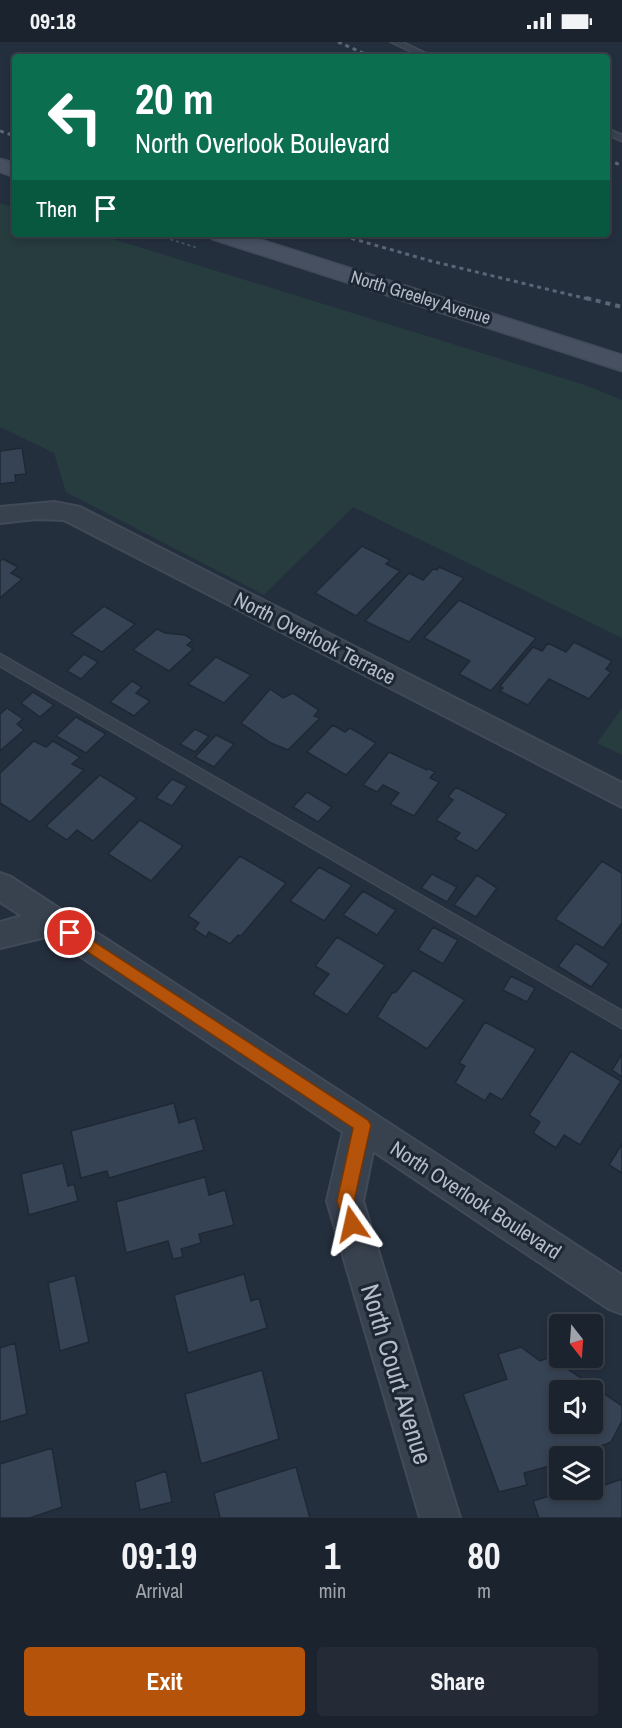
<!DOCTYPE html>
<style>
:root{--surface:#1b232e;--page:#242b36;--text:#f1f3f6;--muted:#a0a4aa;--line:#39404a;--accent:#b45309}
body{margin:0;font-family:"Archivo Narrow",sans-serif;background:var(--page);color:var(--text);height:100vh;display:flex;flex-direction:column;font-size:22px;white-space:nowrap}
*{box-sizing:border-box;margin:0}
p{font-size:20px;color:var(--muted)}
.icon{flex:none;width:33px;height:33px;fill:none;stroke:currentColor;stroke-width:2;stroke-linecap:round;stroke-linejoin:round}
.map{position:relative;height:1476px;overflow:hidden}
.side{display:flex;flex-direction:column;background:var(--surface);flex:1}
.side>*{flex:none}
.banner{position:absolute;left:12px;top:12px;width:598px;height:183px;border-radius:6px;box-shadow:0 3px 9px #0003,0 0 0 2px var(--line);background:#0b6e4f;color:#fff;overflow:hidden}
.needle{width:39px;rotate:163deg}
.tools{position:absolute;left:549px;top:1272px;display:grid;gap:12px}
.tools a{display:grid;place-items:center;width:54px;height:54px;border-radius:6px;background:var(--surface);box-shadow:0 3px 9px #0003,0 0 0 2px var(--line);font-size:30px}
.pin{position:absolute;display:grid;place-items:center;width:51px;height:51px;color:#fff;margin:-26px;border:3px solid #fff;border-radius:50%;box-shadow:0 2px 6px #0007}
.me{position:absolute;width:66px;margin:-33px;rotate:349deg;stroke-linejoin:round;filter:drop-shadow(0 0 4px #0008)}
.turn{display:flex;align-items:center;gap:21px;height:126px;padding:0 24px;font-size:27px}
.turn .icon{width:78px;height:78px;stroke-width:2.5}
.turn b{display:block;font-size:42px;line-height:51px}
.then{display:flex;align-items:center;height:57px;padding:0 24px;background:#0003;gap:12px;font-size:22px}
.eta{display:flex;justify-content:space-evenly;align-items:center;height:102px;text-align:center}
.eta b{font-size:36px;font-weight:800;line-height:42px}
.action{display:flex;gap:12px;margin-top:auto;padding:12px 24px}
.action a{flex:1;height:69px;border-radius:6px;background:var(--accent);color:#fff;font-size:24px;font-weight:800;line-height:69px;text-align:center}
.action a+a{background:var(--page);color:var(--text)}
.status{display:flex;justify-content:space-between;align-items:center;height:42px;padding:0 30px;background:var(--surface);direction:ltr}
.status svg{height:16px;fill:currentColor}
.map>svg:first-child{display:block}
</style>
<div class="status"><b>09:18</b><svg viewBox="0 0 49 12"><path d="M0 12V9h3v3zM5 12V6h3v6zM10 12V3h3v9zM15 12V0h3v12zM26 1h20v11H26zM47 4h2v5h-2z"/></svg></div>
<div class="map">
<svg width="622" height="1476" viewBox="0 0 622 1476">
<rect width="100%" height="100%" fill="#242f3e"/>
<!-- green -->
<path fill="#263c3f" d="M0 161 15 166V192H97L585 343 622 358V596L353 465 264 553 66 450 54 411 0 385Z
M622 666V713L597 701Z"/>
<!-- building -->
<path fill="#364354" stroke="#1f2835" stroke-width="1.5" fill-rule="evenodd" d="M22 406 26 432 15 433 16 440 0 442V409Z
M362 504 390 518 386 522 400 529 356 574 315 551Z
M3 517 18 525 11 531 22 537 0 556V519Z
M439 525 464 536 409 600 365 579 409 531 423 538 433 527 437 528Z
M459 558 536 596 491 649 459 632 470 619 424 596Z
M104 564 135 582 102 610 71 592Z
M157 587 165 591 185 593 193 598 187 603 193 607 169 629 133 608Z
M574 600 612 619 606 627 611 630 589 657 549 637 528 663 500 649 503 646 500 644 533 605 542 609 548 601 566 610Z
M84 612 98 620 81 637 67 629Z
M216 615 251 633 224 661 188 642Z
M132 639 142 645 136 651 150 659 134 674 110 660Z
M270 647 283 656 293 651 319 668 314 674 320 676 288 708 271 701 241 681Z
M33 650 54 663 40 675 21 661Z
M7 666 23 677 17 682 24 688 0 709V672Z
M76 675 106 692 86 711 56 694Z
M333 683 345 690 350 686 376 701 346 733 307 710Z
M195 687 209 694 195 710 180 702Z
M216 693 234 702 214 725 195 715Z
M34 699 46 705 53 699 80 715 72 722 84 728 30 780 0 761V731Z
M389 710 427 728 428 726 435 730 430 736 439 740 414 774 390 762 399 751 383 743 377 750 363 743Z
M100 733 137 756 93 799 77 788 67 798 46 784Z
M172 737 187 744 172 764 156 756Z
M456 745 507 772 477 809 455 797 460 791 436 778 453 758 448 755Z
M307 750 332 765 318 780 293 765Z
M140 778 183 804 151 839 108 812Z
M240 814 286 841 241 894 238 893 230 902 209 890 206 895 194 887 199 881 188 874Z
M602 819 622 831V881L603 906 555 877Z
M319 825 352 843 324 879 290 859Z
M432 832 457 845 447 860 421 846Z
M477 833 497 846 476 875 454 863Z
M363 849 396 868 377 893 343 873Z
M433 885 458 898 443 922 418 908Z
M337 895 385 923 347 973 313 952 329 932 315 924Z
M576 901 609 922 591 945 558 924Z
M413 928 465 958 427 1007 377 975 392 951 396 950Z
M511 934 535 946 527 960 503 948Z
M485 980 536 1007 502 1058 490 1051 485 1059 455 1041 465 1024 459 1021Z
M571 1009 621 1039 580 1103 564 1093 556 1106 533 1091 540 1080 529 1073Z
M622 1012V1035L612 1028Z
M174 1061 179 1081 195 1076 204 1108 109 1136 107 1129 81 1136 71 1089Z
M622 1102V1131L609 1123Z
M63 1121 68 1144 74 1142 78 1159 29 1173 21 1132Z
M205 1135 209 1153 225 1148 234 1183 199 1192 201 1201 181 1207 183 1215 173 1217 168 1199 126 1211 116 1160Z
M244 1232 251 1259 259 1256 267 1286 188 1311 174 1253Z
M75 1233 89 1300 60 1309 48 1241Z
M15 1301 27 1372 0 1380V1306Z
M521 1305 540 1319 550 1315 622 1364V1379L611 1400 577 1414H560V1421L524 1431 527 1443 499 1450 463 1352 507 1337 498 1312ZM560 1348H592V1382H560Z
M262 1328 279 1397 201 1422 185 1352Z
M52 1406 62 1465 30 1476H0V1422Z
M296 1425 310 1476H218L220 1475 214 1451Z
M166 1429 172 1460 140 1468 135 1440Z
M622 1437V1476H539L533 1459 569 1448 588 1449Z"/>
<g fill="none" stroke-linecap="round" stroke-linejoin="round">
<!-- lane casing -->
<g stroke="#414a57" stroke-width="3">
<path id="lane" d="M391 0H402L434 15H422Z
M608 87 622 93V99L608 93Z
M0 612 622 969V986L0 624Z"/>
</g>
<!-- street casing -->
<g stroke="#414a57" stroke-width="4">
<path id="street" d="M54 460 80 465 622 741V765L64 478 36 477 0 481V465Z
M0 831 11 835 622 1233V1272L609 1267 373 1109 363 1159 460 1476H420L327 1159 343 1090 50 894 0 906V880L22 874 0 860Z"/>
</g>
<!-- secondary casing -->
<g stroke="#414a57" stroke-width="3">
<path id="secondary" d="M0 117 15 121V135L0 130Z
M209 192H243L622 313V329L212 197Z"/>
</g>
<!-- path -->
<path stroke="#3f5557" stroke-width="2" stroke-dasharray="3 3" stroke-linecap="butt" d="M153 192 198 206"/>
<!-- lane -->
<use href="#lane" fill="#38414e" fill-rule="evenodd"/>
<!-- street -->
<use href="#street" fill="#38414e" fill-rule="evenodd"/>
<!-- secondary -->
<use href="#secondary" fill="#465061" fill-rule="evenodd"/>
<!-- rail-far1 -->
<path stroke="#5a6575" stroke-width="3" stroke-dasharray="4 4" stroke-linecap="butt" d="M338 0 372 15
M0 89 15 94
M608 117 622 124
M336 192 431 219 592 258"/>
<!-- rail -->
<path stroke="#5a6575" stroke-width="4" stroke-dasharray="5 5" stroke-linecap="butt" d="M586 256 622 265"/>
</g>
<!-- route -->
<path fill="#b45309" stroke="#753606" stroke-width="1.5" d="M70 884 368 1078 371 1083 354 1159 361 1182 358 1188 352 1190 346 1188 337 1159 353 1086 65 895 62 891 65 886Z"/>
<g text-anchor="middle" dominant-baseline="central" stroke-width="6" stroke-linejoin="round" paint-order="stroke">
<!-- far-street labels -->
<g font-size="18" fill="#b4bcc9" stroke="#1d2633">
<text transform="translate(421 255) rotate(17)">North Greeley Avenue</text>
</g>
<!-- street labels -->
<g font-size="21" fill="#b4bcc9" stroke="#1d2633">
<text transform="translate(315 596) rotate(27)">North Overlook Terrace</text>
<text transform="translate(476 1158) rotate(33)">North Overlook Boulevard</text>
</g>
<!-- near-street labels -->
<g font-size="26" fill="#b4bcc9" stroke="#1d2633">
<text transform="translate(397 1332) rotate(73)">North Court Avenue</text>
</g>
</g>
</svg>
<div class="tools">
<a><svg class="needle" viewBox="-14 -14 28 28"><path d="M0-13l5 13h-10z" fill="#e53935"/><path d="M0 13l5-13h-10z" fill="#a0a4aa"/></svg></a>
<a><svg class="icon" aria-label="sound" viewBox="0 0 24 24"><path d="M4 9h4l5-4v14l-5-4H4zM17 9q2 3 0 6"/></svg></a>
<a><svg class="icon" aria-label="layers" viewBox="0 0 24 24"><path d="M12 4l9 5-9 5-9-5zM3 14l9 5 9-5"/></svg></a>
</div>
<div class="pin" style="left:70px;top:891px;background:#d93025"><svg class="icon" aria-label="arrive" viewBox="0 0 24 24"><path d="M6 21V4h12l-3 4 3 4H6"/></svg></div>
<svg class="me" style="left:352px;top:1182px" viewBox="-20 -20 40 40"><path d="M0-17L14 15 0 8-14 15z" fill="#b45309" stroke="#fff" stroke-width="4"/></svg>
<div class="banner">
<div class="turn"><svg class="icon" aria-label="left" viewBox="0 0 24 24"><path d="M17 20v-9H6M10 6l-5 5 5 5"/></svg><div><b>20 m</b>North Overlook Boulevard</div></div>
<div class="then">Then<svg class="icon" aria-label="arrive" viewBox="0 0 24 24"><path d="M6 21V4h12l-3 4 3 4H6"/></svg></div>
</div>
</div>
<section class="side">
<div class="eta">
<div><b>09:19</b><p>Arrival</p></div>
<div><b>1</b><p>min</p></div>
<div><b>80</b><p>m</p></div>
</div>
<div class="action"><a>Exit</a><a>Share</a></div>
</section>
